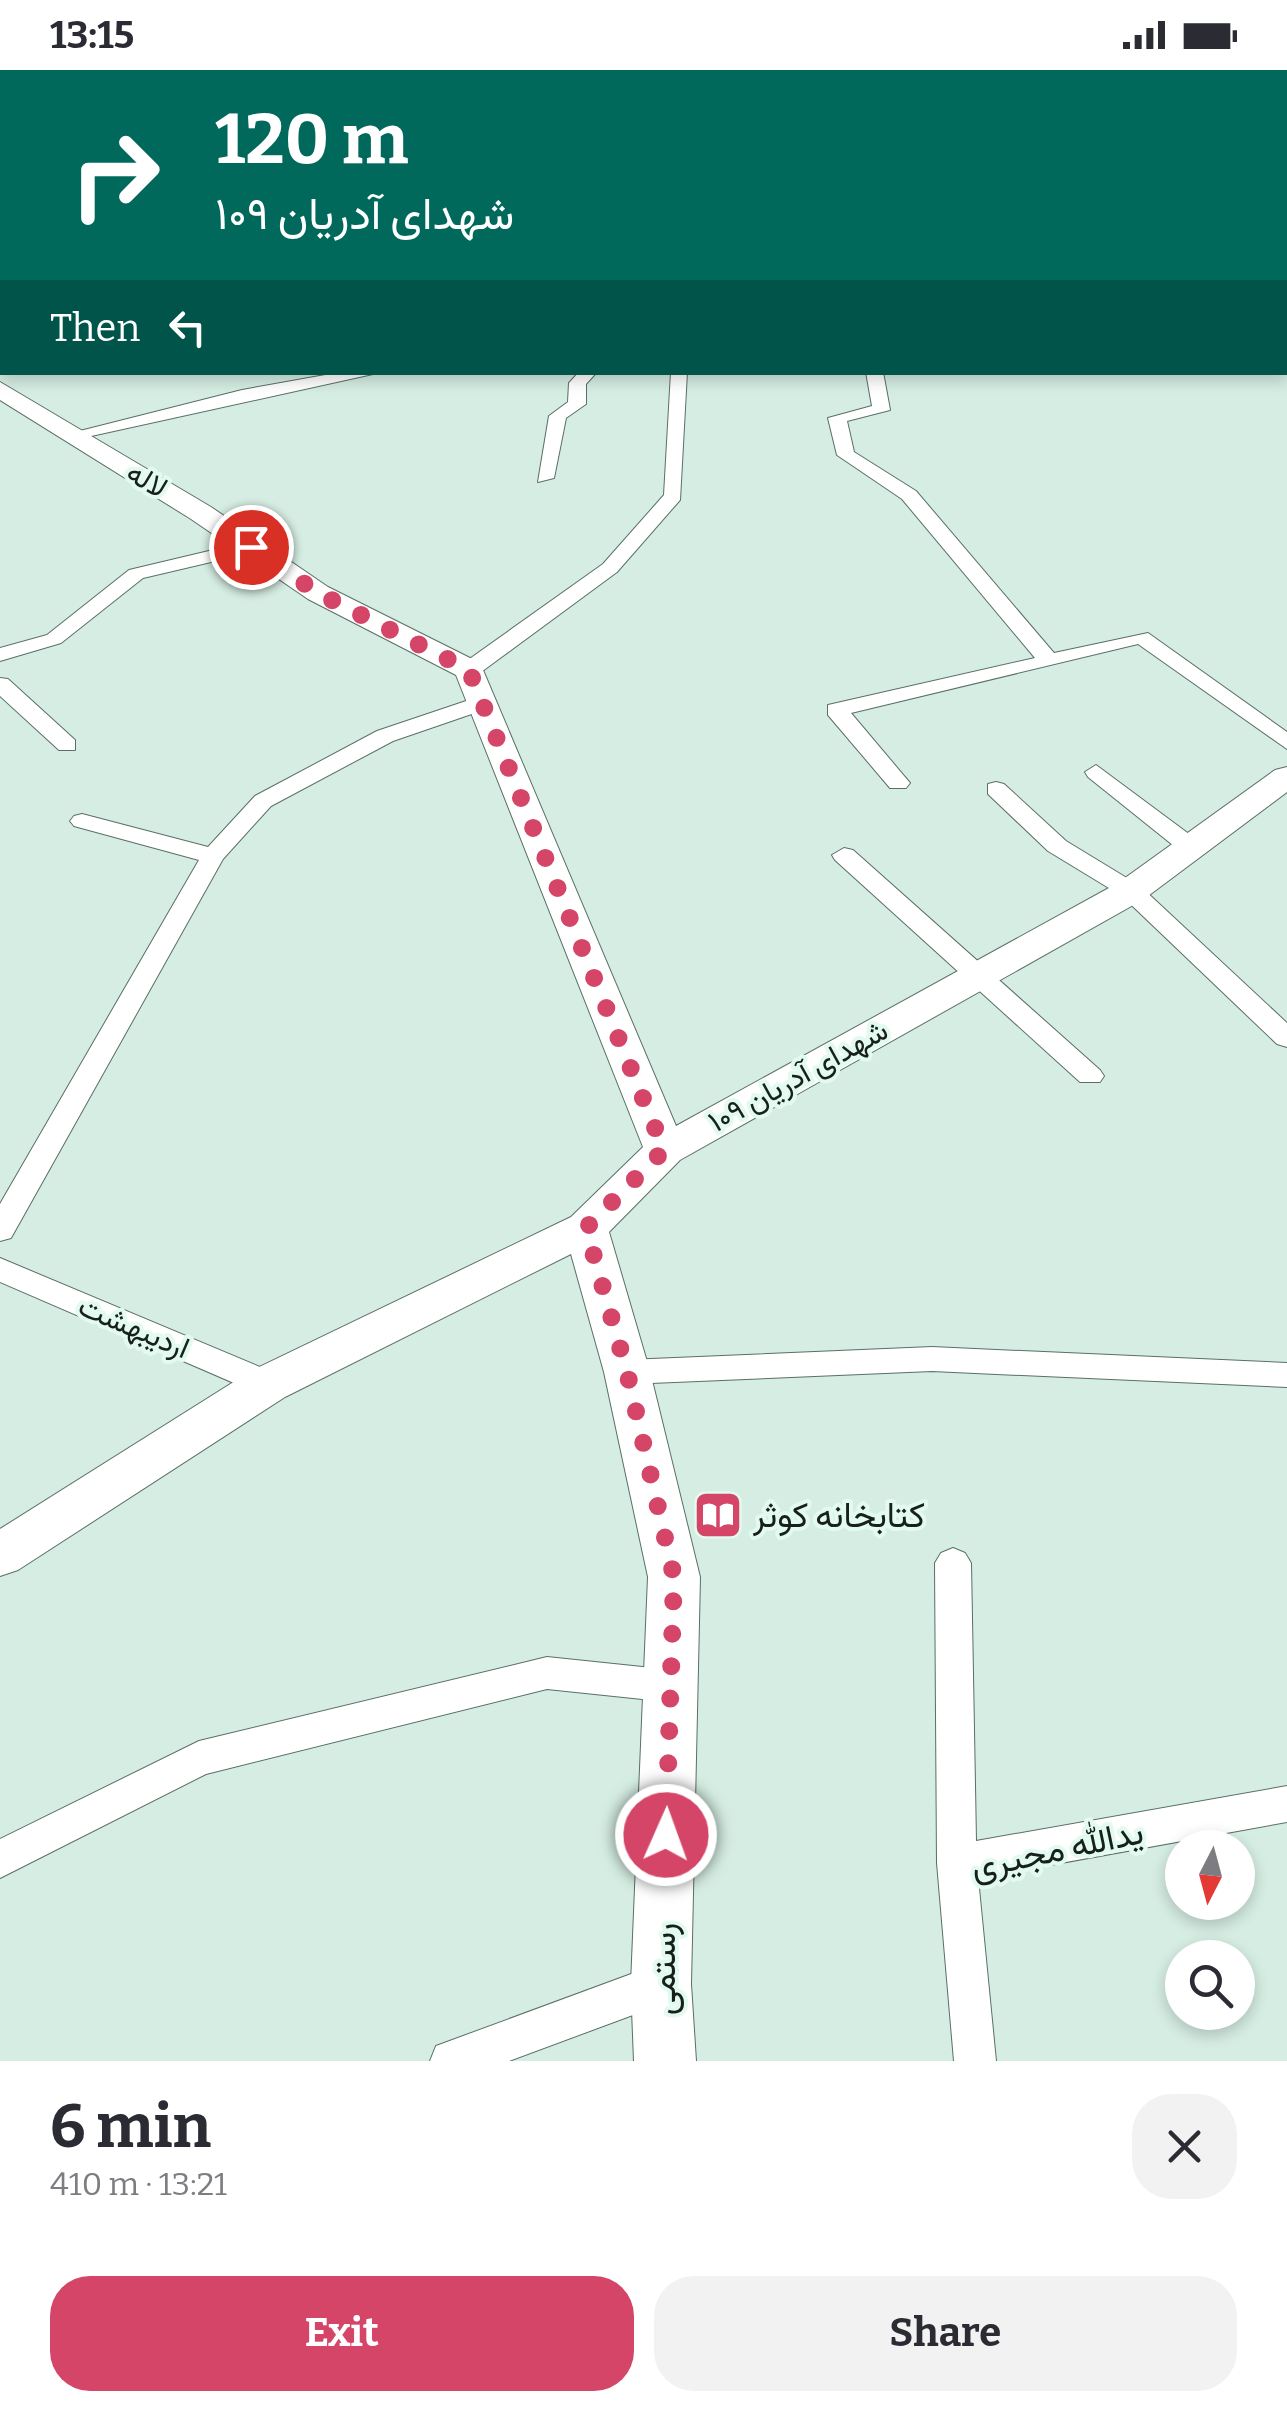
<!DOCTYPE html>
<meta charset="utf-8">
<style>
:root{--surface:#fff;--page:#f2f2f3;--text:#2b2b33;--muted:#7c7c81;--accent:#d44568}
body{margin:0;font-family:Bitter,Vazirmatn,serif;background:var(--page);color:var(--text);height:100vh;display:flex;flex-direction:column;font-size:38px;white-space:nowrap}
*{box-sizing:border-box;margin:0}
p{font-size:32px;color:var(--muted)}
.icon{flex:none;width:55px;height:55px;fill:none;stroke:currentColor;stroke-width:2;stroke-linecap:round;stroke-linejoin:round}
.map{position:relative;height:1991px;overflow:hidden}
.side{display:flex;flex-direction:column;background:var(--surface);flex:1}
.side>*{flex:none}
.banner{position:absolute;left:0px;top:0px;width:1288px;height:305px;box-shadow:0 5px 15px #0003;background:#00695c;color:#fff;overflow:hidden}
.needle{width:65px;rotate:186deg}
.controls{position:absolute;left:1165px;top:1760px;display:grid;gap:20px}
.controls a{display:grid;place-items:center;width:90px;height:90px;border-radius:50%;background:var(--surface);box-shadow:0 5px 15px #0003;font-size:50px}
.pin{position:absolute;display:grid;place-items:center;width:85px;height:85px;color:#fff;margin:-42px;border:5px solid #fff;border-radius:50%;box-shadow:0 2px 10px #0007}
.me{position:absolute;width:110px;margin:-55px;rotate:2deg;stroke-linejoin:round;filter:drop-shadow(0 0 8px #0008)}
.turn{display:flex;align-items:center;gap:35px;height:210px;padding:0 50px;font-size:45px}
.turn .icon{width:130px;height:130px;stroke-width:2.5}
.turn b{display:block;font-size:70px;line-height:85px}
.then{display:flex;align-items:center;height:95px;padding:0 50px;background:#0003;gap:20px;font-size:38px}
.round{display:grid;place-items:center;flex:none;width:105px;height:105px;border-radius:40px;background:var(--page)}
.headline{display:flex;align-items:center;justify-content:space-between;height:170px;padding:0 50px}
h1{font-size:60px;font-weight:700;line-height:75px}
.primary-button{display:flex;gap:20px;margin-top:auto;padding:20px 50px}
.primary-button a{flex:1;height:115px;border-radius:40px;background:var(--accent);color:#fff;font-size:40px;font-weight:700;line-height:115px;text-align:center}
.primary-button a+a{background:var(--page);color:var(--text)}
.status{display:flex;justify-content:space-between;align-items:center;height:70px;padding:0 50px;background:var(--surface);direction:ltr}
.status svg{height:28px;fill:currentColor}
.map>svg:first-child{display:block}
</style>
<div class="status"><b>13:15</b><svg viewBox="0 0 49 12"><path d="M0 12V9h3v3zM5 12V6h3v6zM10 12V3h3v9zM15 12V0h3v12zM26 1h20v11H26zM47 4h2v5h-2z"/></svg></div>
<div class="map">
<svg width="1287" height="1991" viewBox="0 0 1287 1991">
<rect width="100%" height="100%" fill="#d5ede2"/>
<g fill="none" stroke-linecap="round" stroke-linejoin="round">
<!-- street casing -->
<g stroke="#5a6f66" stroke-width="2">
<path id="street" d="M491 0H503V2H491Z
M663 0H675L676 2H664Z
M975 0H1116L1114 2Z
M1147 0H1159L1160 2H1148Z
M1285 118H1287V126H1285Z
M0 120H2V128H0Z
M1285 175H1287V183H1285Z
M0 217H2V227H0Z
M342 302H382L73 370 64 365 242 320Z
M579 302H597L586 314V334L566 348 554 408 538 412 549 346 568 332 569 313Z
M671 302H687L680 430 617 502 477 605H461V595L603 494 664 425Z
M866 302H883L890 340 847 351 854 382 916 421 1054 583 1148 563 1287 662V679L1138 574 851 643 910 713 906 718H890L828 645V635L1035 588 902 429 837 385 828 348 872 336Z
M251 471 258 473V481L143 508 61 573 0 591V578L47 565 129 500Z
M0 608 8 609 75 670V680H59L0 626Z
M484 625 495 632 492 637 393 671 271 736 223 789 11 1168 0 1171V1134L199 790 74 756 70 751 74 746 82 744 208 777 255 726 377 661Z
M1096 695 1197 770 1200 775 1197 780H1179L1088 707 1085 702Z
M996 712 1004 714 1066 771 1140 816 1287 953V977L1277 974 1122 826 1048 781 988 724V714Z
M844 778 853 780 1100 1000 1104 1006 1100 1012H1080L835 790 832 785Z
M0 1188 279 1305 284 1314 279 1323 268 1327 257 1323 0 1212Z
M932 1277 1287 1293V1317L932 1301 627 1314 616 1311 611 1302 616 1293 627 1290Z
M953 1478 965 1483 971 1493 976 1771 1287 1716V1752L978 1808 996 1991H954L937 1793 935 1493 941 1483Z
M547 1587 671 1600 684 1604 690 1616 684 1628 671 1632 547 1619 206 1704 0 1808V1769L199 1671Z
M661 1893 676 1899 682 1914 676 1929 509 1991H430L436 1976Z"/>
</g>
<!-- secondary casing -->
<g stroke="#5a6f66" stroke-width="2">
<path id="secondary" d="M809 0H827V2H809Z
M0 312 211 437 328 517 480 593 676 1056 1118 813 1275 700 1287 697V722L1144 829 680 1090 609 1162 650 1302 700 1507 691 1914 696 1991H634L631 1914 648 1507 604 1302 571 1184 285 1327 18 1500 0 1506V1459L251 1301 571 1147 643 1077 456 605 308 529 191 449 0 330Z"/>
</g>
<!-- street -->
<use href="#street" fill="#fff" fill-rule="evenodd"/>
<!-- secondary -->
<use href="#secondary" fill="#fff" fill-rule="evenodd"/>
</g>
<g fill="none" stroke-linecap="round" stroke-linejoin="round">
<!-- route -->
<path stroke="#d44568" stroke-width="18" stroke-dasharray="0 32.4" d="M251 477 318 523 469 600 664 1080 586 1158 627 1302 674 1507 666 1765"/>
</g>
<!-- icons -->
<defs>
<g id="library-square" transform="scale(2.5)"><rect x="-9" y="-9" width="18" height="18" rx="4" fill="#d44568" stroke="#e2faef"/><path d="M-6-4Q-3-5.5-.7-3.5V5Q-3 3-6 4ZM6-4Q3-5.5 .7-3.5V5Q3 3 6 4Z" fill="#fff"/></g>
</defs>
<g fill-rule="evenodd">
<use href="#library-square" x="718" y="1445"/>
</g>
<g text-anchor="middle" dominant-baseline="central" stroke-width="8" stroke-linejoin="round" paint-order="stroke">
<!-- street labels -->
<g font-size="30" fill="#17201c" stroke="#e2faef">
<text transform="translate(147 410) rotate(31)">لاله</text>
<text transform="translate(798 1006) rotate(-29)">شهدای آدریان ۱۰۹</text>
<text transform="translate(134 1257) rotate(23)">اردیبهشت</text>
</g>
<!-- near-poi labels -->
<g font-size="35" fill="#17201c" stroke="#e2faef" text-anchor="start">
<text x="753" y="1445">کتابخانه کوثر</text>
</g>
<!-- near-street labels -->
<g font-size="35" fill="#17201c" stroke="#e2faef">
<text transform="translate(1057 1779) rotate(-12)">یدالله مجیری</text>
<text transform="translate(663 1899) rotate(-90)">رستمی</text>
</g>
</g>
</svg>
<div class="controls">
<a><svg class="needle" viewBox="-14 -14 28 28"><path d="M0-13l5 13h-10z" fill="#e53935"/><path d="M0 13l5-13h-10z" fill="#7c7c81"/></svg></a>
<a><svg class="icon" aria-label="search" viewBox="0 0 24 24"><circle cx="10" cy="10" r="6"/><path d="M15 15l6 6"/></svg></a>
</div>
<div class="pin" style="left:251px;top:477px;background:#d93025"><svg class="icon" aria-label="arrive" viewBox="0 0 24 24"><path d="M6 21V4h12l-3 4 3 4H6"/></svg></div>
<svg class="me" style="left:666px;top:1765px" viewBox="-20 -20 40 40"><circle r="17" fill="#d44568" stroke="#fff" stroke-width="3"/><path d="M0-11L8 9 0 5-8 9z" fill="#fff"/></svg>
<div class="banner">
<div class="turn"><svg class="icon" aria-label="right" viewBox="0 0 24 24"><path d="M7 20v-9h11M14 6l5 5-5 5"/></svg><div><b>120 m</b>شهدای آدریان ۱۰۹</div></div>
<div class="then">Then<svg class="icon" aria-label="left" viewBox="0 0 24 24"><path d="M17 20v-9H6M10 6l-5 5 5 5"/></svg></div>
</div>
</div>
<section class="side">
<div class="headline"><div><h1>6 min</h1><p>410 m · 13:21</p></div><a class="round"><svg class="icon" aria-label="close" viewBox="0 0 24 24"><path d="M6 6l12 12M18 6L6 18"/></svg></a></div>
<div class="primary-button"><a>Exit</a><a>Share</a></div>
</section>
